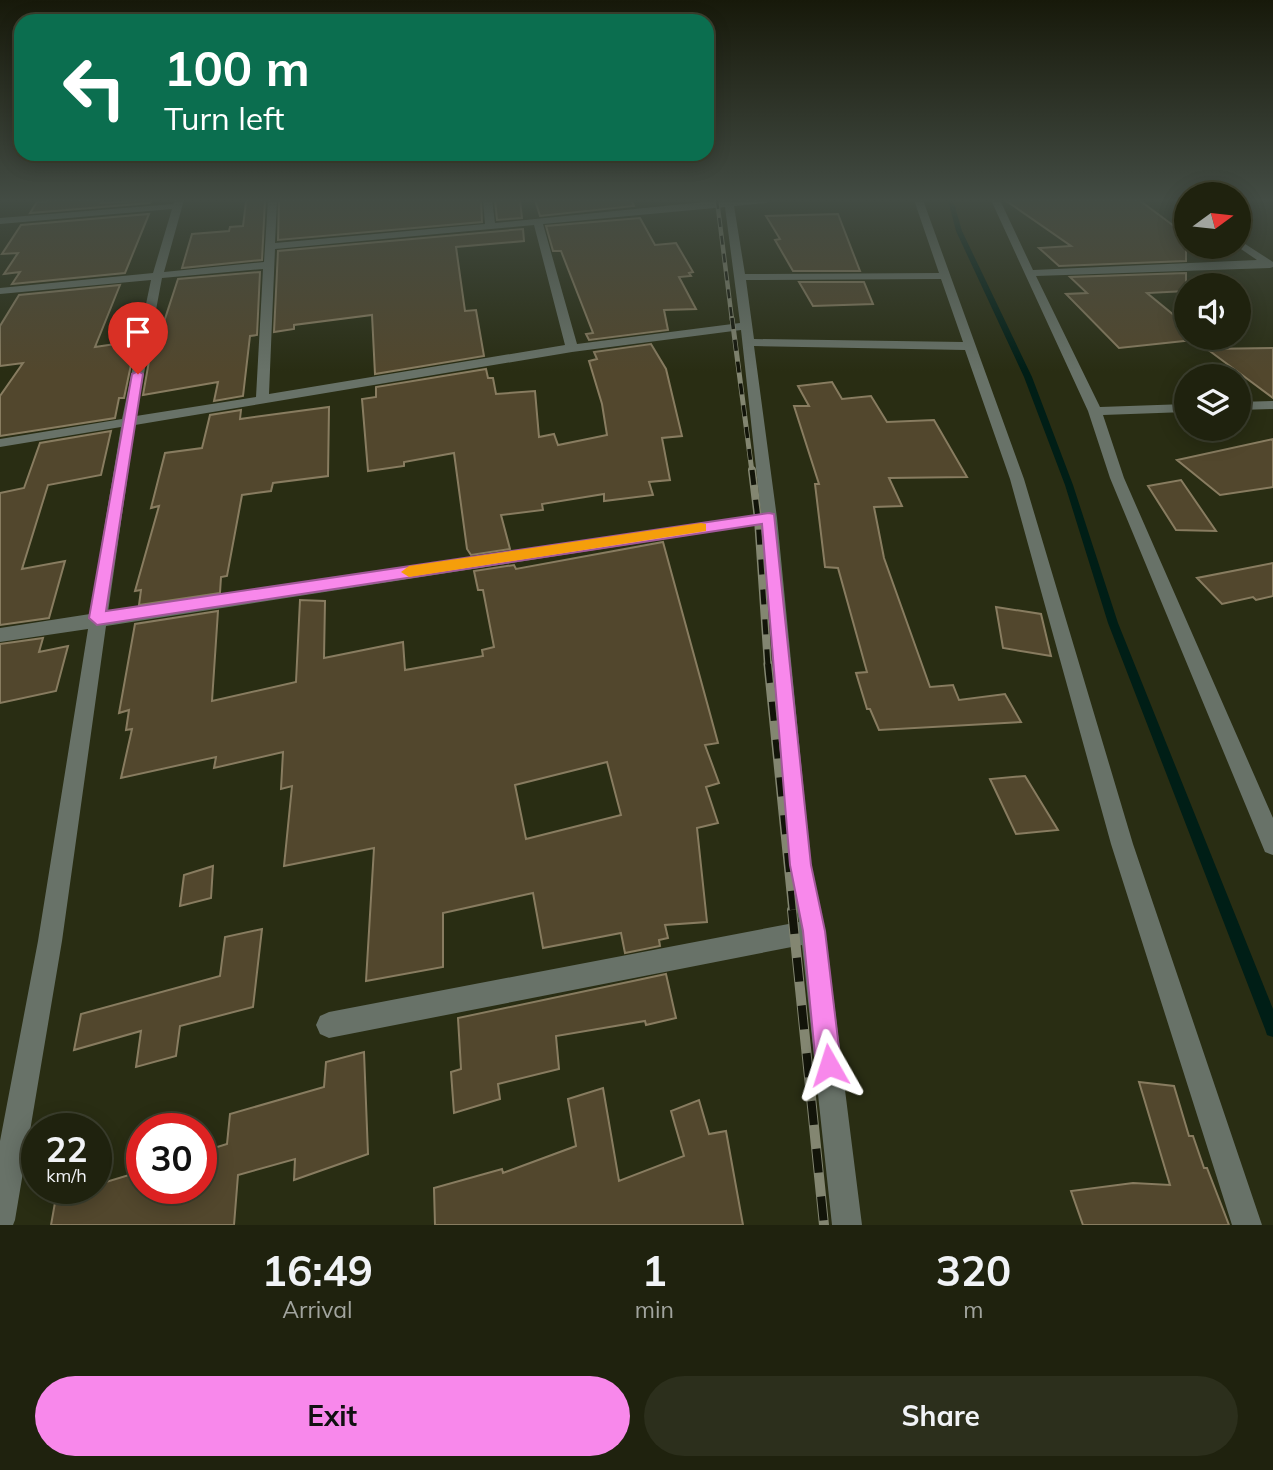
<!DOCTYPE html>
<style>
:root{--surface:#1f220e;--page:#2c2f1c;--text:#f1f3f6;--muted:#a1a49e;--line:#3c3f2e;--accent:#f888eb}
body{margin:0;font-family:Mulish,sans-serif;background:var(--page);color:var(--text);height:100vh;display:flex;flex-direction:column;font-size:26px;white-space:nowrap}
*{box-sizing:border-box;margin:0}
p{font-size:23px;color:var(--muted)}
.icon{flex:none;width:38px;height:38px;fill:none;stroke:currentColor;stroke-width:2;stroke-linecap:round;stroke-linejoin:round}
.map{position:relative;height:1225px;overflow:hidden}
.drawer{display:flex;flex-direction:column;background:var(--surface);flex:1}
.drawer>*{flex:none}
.banner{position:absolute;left:14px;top:14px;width:700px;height:147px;border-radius:21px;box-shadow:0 4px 18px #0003,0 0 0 2px var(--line);background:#0b6e4f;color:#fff;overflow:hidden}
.needle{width:46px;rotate:75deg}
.tools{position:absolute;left:1174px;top:182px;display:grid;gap:14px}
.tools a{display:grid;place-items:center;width:77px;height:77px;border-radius:50%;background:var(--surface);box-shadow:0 4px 18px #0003,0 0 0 2px var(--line);font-size:35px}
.speed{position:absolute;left:21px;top:1113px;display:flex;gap:14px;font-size:35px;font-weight:700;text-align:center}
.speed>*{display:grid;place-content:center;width:91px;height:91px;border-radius:50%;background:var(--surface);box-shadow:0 4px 18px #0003,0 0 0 2px var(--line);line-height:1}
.speed small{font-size:18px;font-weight:400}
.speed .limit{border:10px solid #d22;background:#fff;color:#111}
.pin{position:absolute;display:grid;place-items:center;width:60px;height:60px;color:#fff;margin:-72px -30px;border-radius:50% 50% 50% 0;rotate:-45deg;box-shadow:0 0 7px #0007}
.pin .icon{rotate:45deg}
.me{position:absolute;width:77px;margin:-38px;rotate:354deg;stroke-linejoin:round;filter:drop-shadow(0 0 5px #0008)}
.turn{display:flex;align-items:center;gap:24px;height:147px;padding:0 35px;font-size:32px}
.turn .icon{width:91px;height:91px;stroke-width:2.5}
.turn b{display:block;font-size:49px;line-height:60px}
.eta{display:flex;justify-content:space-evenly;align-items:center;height:119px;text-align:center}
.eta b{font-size:42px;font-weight:700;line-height:49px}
.cta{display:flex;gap:14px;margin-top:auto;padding:14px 35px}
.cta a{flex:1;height:80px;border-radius:42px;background:var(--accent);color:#111;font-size:28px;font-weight:700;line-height:80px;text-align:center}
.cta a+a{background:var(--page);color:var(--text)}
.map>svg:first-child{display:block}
</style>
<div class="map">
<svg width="1273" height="1225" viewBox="0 0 1273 1225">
<rect width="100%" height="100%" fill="#292d13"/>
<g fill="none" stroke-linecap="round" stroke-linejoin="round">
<!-- stream -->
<path fill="#001e16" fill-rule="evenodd" d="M948 200H953L962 231 1032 377 1073 485 1118 623 1273 1009V1037L1267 1035 1265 1029 1108 623 1065 485 1024 377 956 231Z"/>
</g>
<!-- building -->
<path fill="#52472d" stroke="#887c60" stroke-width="2" fill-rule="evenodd" d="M64 200H103L101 203 152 200 150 203 30 213 37 202Z
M249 200H265L262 260 182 268 192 234 229 231 230 227 243 226 246 202Z
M279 200H481L482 222 278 240Z
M495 200H520L522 218 497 220Z
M535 200H631L634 206 540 216Z
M1005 200H1139L1186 235V261L1059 266 1039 248 1071 246Z
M149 214 125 273 12 284 20 272 4 274 18 253 2 254 21 225Z
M838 214 860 271H793L775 240 780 239 766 216Z
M640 218 655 245 676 243 693 272 689 273 691 276 679 277 696 309 664 310 668 330 589 340 586 334 593 333 561 251H553L546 226Z
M523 229 524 241 456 247 465 311 476 310 484 356 375 374 372 315 294 325V329L274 332 278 251Z
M260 272 257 335 250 336 243 396 214 401 218 382 143 395 153 338 159 337 178 279Z
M1186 273V291L1147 293 1186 325V338L1203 339 1119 348 1066 294 1087 293 1070 277Z
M799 282H864L873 304 813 306Z
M120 285 95 347 136 341 124 398H119L115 418 0 436V396L23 363 0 366V326L19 295Z
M651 344 666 369 682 436 662 438 670 480 649 482 653 495 604 501V494L542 504 543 510 501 515 510 549 471 555 467 549 454 453 404 462V466L368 471 362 399 376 397V387L486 369 488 378H493L496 394 535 391 539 437 554 434 558 445 607 435 602 404 589 361 597 359 594 352Z
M1273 348V398L1207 349Z
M832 382 842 399 871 396 887 422 934 420 967 477 889 478 902 506 874 507 884 558 930 687 953 685 959 700 1005 694 1021 722 879 730 870 709H867L856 673 867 672 838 568 825 567 815 484H819L794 406H809L798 386Z
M329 407 328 476 273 483 271 491 242 495 227 576 221 577 220 593 139 605 141 590 135 591 159 506 151 508 165 453 202 448 210 415 241 410 240 419Z
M111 431 101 475 48 485 22 569 65 561 49 618 0 625V493L24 488 40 443Z
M1273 439V487L1220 495 1177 460Z
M1181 480 1216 531 1176 530 1148 486Z
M663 542 718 743 705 745 719 783 706 787 718 823 697 828 707 922 665 925 668 938 659 940 660 946 625 953 621 933 543 948 533 893 443 913V967L366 981 374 848 284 866 292 786 281 789 283 752 214 768 216 757 121 778 132 729 126 730 129 710 119 713 135 624 218 611 212 701 296 682 300 600 325 601 324 658 403 642 405 670 483 656 482 650 494 647 483 590H478L474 571 514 565 516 569ZM607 762 621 815 526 839 515 785Z
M1273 563V596L1256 600 1253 597 1222 604 1197 578Z
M996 607 1041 614 1051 656 1003 648Z
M43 638 39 652 68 646 56 691 0 703V644Z
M1025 776 1058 830 1016 834 990 779Z
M213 866 211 898 180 906 184 875Z
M262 929 253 1007 180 1026 176 1056 136 1067 141 1031 74 1050 81 1014 220 976 225 937Z
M666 974 676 1018 646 1025 645 1021 556 1036 559 1069 498 1084 500 1099 454 1113 451 1072 461 1069 458 1018Z
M364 1052 368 1154 294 1180 295 1159 238 1175 234 1225H51L56 1197 86 1188H96V1185L142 1171V1188H201V1152L227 1144 230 1114 324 1087 326 1062Z
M1139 1082 1174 1086 1189 1136H1193L1204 1168H1207L1229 1225H1083L1071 1191 1133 1183 1170 1185Z
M603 1088 619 1181 684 1156 671 1111 699 1100 709 1134 726 1131 743 1225H435L434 1188 502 1169 503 1173 576 1146 568 1099Z"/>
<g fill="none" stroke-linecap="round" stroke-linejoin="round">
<!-- minor -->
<path fill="#687268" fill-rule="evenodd" d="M175 200H184L164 272 264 262 268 200H277L275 243 485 224 483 200H492L495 223 724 200H770L766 203 734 206 745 274 939 273 914 200H923L1024 479 1133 844 1262 1225H1232L1111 844 1010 479 965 350 754 346 777 518 811 865 825 931 862 1225H832L802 945 329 1038 320 1034 316 1025 320 1016 329 1012 799 922 789 865 762 524 106 626 62 941 15 1220 13 1225H0V1141L38 941 88 629 0 642V628L90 614 121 427 0 447V439L122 419 151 280 0 294V288L153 273 172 209 0 224V218L173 204ZM725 207 740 323 577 344 543 224ZM534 225 565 345 269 394 275 249ZM263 269 256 397 136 416 162 278ZM941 279 963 342 754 339 746 280ZM741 330 761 514 108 612 135 425 572 352Z
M991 200H1000L1033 270 1257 260 1238 247 1239 240 1273 262V267L1270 268 1036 276 1100 407 1186 404V412L1103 415 1124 478 1273 818V855L1265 852 1110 478 1088 411Z
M1174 200 1186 202V209Z
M1273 401V409L1239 410V402Z"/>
<!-- rail-far4 casing -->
<g stroke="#838671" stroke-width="4.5">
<path id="rail-far4" d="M717 200 732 320"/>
</g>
<!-- rail-far3 casing -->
<g stroke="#838671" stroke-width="5">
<path id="rail-far3" d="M732 318 752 472"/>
</g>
<!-- rail-far2 casing -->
<g stroke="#838671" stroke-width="8">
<path id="rail-far2" d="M752 470 758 519 768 666"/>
</g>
<!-- rail-far1 casing -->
<g stroke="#838671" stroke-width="9">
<path id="rail-far1" d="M768 664 793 912"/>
</g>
<!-- rail casing -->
<g stroke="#838671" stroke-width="10">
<path id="rail" d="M792 910 824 1225"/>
</g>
<!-- rail-far4 -->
<use href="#rail-far4" stroke="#121409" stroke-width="2.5" stroke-dasharray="9" stroke-linecap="butt"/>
<!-- rail-far3 -->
<use href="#rail-far3" stroke="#121409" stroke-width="3.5" stroke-dasharray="11" stroke-linecap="butt"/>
<!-- rail-far2 -->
<use href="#rail-far2" stroke="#121409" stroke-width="5" stroke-dasharray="15" stroke-linecap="butt"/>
<!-- rail-far1 -->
<use href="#rail-far1" stroke="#121409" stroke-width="6" stroke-dasharray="19" stroke-linecap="butt"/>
<!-- rail -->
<use href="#rail" stroke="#121409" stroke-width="8" stroke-dasharray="24" stroke-linecap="butt"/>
</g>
<!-- sky -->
<linearGradient id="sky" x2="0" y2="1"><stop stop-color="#17190a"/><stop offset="0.54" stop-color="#434c44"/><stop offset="1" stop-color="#434c44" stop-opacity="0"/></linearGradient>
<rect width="1273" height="371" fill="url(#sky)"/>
<!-- route -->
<path fill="#f888eb" stroke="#a15899" stroke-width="2" d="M138 371 143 374 106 611 769 513 774 514 811 865 825 931 841 1065 837 1074 829 1077 820 1074 816 1065 803 931 790 865 762 524 97 625 89 618 132 374Z"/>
<!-- slow -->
<path fill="#f59e0b" d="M701 523 706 524V531L409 577 401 572 409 566Z"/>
</svg>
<div class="tools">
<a><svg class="needle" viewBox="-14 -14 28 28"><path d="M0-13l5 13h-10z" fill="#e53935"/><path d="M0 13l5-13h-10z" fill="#a1a49e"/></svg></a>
<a><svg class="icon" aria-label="sound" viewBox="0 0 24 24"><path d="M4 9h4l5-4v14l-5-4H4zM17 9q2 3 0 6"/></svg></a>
<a><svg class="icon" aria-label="layers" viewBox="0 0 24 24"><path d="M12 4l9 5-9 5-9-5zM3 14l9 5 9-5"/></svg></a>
</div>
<div class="speed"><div>22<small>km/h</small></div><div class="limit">30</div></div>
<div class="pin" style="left:138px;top:374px;background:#d93025"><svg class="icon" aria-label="arrive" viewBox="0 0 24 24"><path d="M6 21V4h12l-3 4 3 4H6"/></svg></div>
<svg class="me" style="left:829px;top:1065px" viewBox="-20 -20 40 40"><path d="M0-17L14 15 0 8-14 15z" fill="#f888eb" stroke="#fff" stroke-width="4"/></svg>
<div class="banner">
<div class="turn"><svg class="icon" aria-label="left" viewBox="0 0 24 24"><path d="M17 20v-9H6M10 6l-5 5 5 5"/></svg><div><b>100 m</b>Turn left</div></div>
</div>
</div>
<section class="drawer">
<div class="eta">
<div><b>16:49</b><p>Arrival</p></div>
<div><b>1</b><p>min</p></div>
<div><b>320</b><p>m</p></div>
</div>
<div class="cta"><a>Exit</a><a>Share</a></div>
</section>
